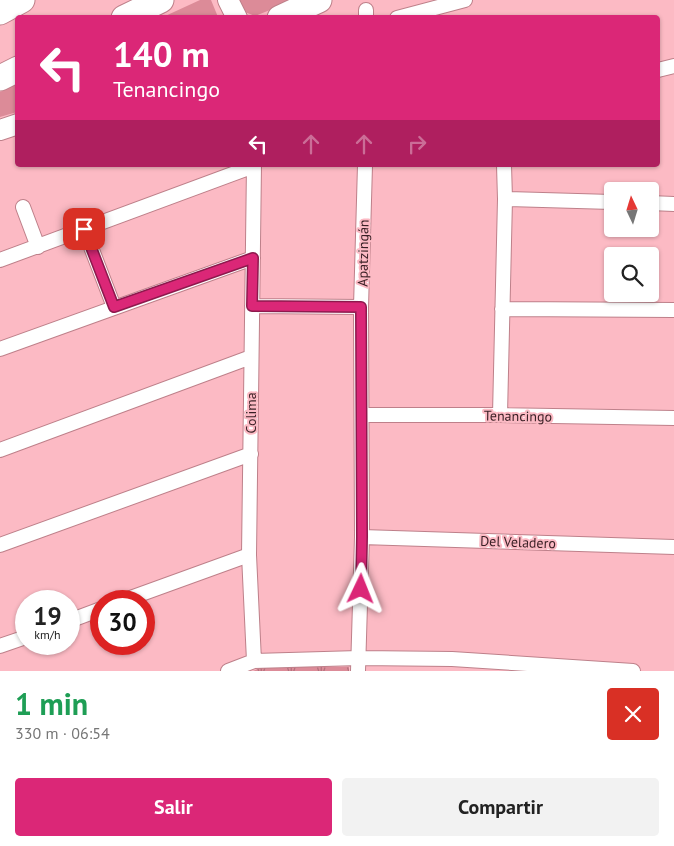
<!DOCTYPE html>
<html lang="es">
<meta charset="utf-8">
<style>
:root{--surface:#fff;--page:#f2f2f2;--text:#222;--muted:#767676;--accent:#db2777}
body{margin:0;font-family:"PT Sans",sans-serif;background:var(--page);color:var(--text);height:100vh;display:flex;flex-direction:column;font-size:19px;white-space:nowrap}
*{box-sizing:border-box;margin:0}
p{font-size:16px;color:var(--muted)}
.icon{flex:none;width:28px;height:28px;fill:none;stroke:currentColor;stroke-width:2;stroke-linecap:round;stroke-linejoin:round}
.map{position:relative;height:671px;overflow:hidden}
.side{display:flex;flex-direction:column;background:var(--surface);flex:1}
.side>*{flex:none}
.hud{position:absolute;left:15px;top:15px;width:645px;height:152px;border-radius:5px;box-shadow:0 1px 4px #0004;background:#db2777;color:#fff;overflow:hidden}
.needle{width:32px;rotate:356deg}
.tools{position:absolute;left:604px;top:182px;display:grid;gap:10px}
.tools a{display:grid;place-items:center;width:55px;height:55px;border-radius:5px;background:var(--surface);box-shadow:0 1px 4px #0004;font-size:25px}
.speed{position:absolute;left:15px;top:590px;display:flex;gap:10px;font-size:25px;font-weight:700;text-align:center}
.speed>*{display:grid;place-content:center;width:65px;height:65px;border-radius:50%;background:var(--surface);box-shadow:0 1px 4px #0004;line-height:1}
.speed small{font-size:12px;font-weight:400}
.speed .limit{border:8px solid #d22;background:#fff;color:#111}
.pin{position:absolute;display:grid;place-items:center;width:42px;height:42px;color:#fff;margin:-21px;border-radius:10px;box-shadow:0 2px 8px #0006}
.me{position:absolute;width:55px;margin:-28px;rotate:2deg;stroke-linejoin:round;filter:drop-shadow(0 0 4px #0008)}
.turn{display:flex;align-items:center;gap:18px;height:105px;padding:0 15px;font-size:22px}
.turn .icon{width:65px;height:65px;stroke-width:2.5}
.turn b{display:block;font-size:35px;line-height:42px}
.lanes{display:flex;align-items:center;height:48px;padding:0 15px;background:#0003;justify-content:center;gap:25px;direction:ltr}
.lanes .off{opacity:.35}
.round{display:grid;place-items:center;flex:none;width:52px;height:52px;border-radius:5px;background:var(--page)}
.head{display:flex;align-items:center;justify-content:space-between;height:85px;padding:0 15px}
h1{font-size:30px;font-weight:600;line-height:38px;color:#1e9e55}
.primary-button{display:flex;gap:10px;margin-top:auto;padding:10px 15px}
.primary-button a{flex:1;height:58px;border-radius:5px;background:var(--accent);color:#fff;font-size:20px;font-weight:600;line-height:58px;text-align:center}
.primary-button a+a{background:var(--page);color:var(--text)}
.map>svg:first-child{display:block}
</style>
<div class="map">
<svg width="674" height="671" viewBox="0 0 674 671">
<defs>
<pattern id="park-tufts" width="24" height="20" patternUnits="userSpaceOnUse" patternTransform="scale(1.25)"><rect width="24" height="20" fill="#dc8b98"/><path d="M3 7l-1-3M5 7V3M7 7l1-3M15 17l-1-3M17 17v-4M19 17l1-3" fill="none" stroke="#b3717c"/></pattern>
</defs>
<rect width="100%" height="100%" fill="#fcbac4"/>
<!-- green -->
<path fill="#dc8b98" d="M200 0H211L218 17H163Z
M237 0H295L255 16 245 12Z
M17 84V112L0 117V92Z"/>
<!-- park -->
<path fill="url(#park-tufts)" d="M262 667H349V671H253Z"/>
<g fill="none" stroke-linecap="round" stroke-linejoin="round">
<!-- street casing -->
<g stroke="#be808a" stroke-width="16">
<path id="street" d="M366 10V18
M397 18 465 0
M658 70 674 66
M254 165 249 555 254 661
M505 199 612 202
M650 203 674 204
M23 207 38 247
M84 229 114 307
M0 260 254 166
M252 306 361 307
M502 309 674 310
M0 349 253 258
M362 415H500L674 418
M500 415 505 199 504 165
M0 450 251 357
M362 537 674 547
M0 545 251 454
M122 601 249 555
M69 621 101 609
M0 646 26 637
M228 671 254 661 359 658 452 659 633 671
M358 671 362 537 361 307 365 165"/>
</g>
<!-- secondary casing -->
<g stroke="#be808a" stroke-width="22">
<path id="secondary" d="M228 0 237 18
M0 130 18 124"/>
</g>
<!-- highway casing -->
<g stroke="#be808a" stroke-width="27">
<path id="highway" d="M0 12 22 0
M124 18 161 0
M280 18 319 0
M0 78 18 69"/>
</g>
<!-- street -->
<use href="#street" stroke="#fff" stroke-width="14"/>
<!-- secondary -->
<use href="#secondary" stroke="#fff" stroke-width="20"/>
<!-- highway -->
<use href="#highway" stroke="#fff" stroke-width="25"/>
</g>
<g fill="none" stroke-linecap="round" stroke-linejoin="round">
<!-- route casing -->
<g stroke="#8e194d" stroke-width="12">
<path id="route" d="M84 229 114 307 253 258 252 306 361 307 362 537 361 589"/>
</g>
<!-- route -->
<use href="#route" stroke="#db2777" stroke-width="9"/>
</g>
<g text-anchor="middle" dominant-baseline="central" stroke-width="4" stroke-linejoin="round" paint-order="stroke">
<!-- street labels -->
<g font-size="14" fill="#381f24" stroke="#fcbac4">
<text transform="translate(363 253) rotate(-89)">Apatzingán</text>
<text transform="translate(251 413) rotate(-90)">Colima</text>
<text transform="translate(518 416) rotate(1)">Tenancingo</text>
<text transform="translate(518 542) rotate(2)">Del Veladero</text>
</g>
</g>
</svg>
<div class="tools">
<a><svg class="needle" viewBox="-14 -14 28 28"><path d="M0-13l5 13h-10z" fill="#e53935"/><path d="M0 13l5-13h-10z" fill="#767676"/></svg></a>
<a><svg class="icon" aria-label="search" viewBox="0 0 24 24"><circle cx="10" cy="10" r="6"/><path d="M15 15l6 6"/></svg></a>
</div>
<div class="speed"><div>19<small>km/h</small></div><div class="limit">30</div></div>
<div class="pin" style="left:84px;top:229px;background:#d93025"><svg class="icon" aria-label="arrive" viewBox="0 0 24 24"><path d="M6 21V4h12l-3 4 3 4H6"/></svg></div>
<svg class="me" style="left:361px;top:589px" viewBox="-20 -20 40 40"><path d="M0-17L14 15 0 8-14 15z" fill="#db2777" stroke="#fff" stroke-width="4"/></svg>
<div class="hud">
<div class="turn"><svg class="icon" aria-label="left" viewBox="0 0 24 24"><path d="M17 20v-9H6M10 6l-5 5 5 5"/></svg><div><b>140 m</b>Tenancingo</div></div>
<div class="lanes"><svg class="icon" aria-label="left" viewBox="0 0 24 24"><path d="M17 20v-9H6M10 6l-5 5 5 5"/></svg><svg class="icon off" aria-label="ahead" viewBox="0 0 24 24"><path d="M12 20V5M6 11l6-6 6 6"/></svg><svg class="icon off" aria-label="ahead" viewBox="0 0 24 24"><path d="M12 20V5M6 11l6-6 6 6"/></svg><svg class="icon off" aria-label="right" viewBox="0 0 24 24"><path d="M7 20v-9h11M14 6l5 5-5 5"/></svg></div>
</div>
</div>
<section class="side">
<div class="head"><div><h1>1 min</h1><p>330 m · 06:54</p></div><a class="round" style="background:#d93025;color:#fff"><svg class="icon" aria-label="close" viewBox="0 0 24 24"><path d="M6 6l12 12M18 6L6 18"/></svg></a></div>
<div class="primary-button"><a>Salir</a><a>Compartir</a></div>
</section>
